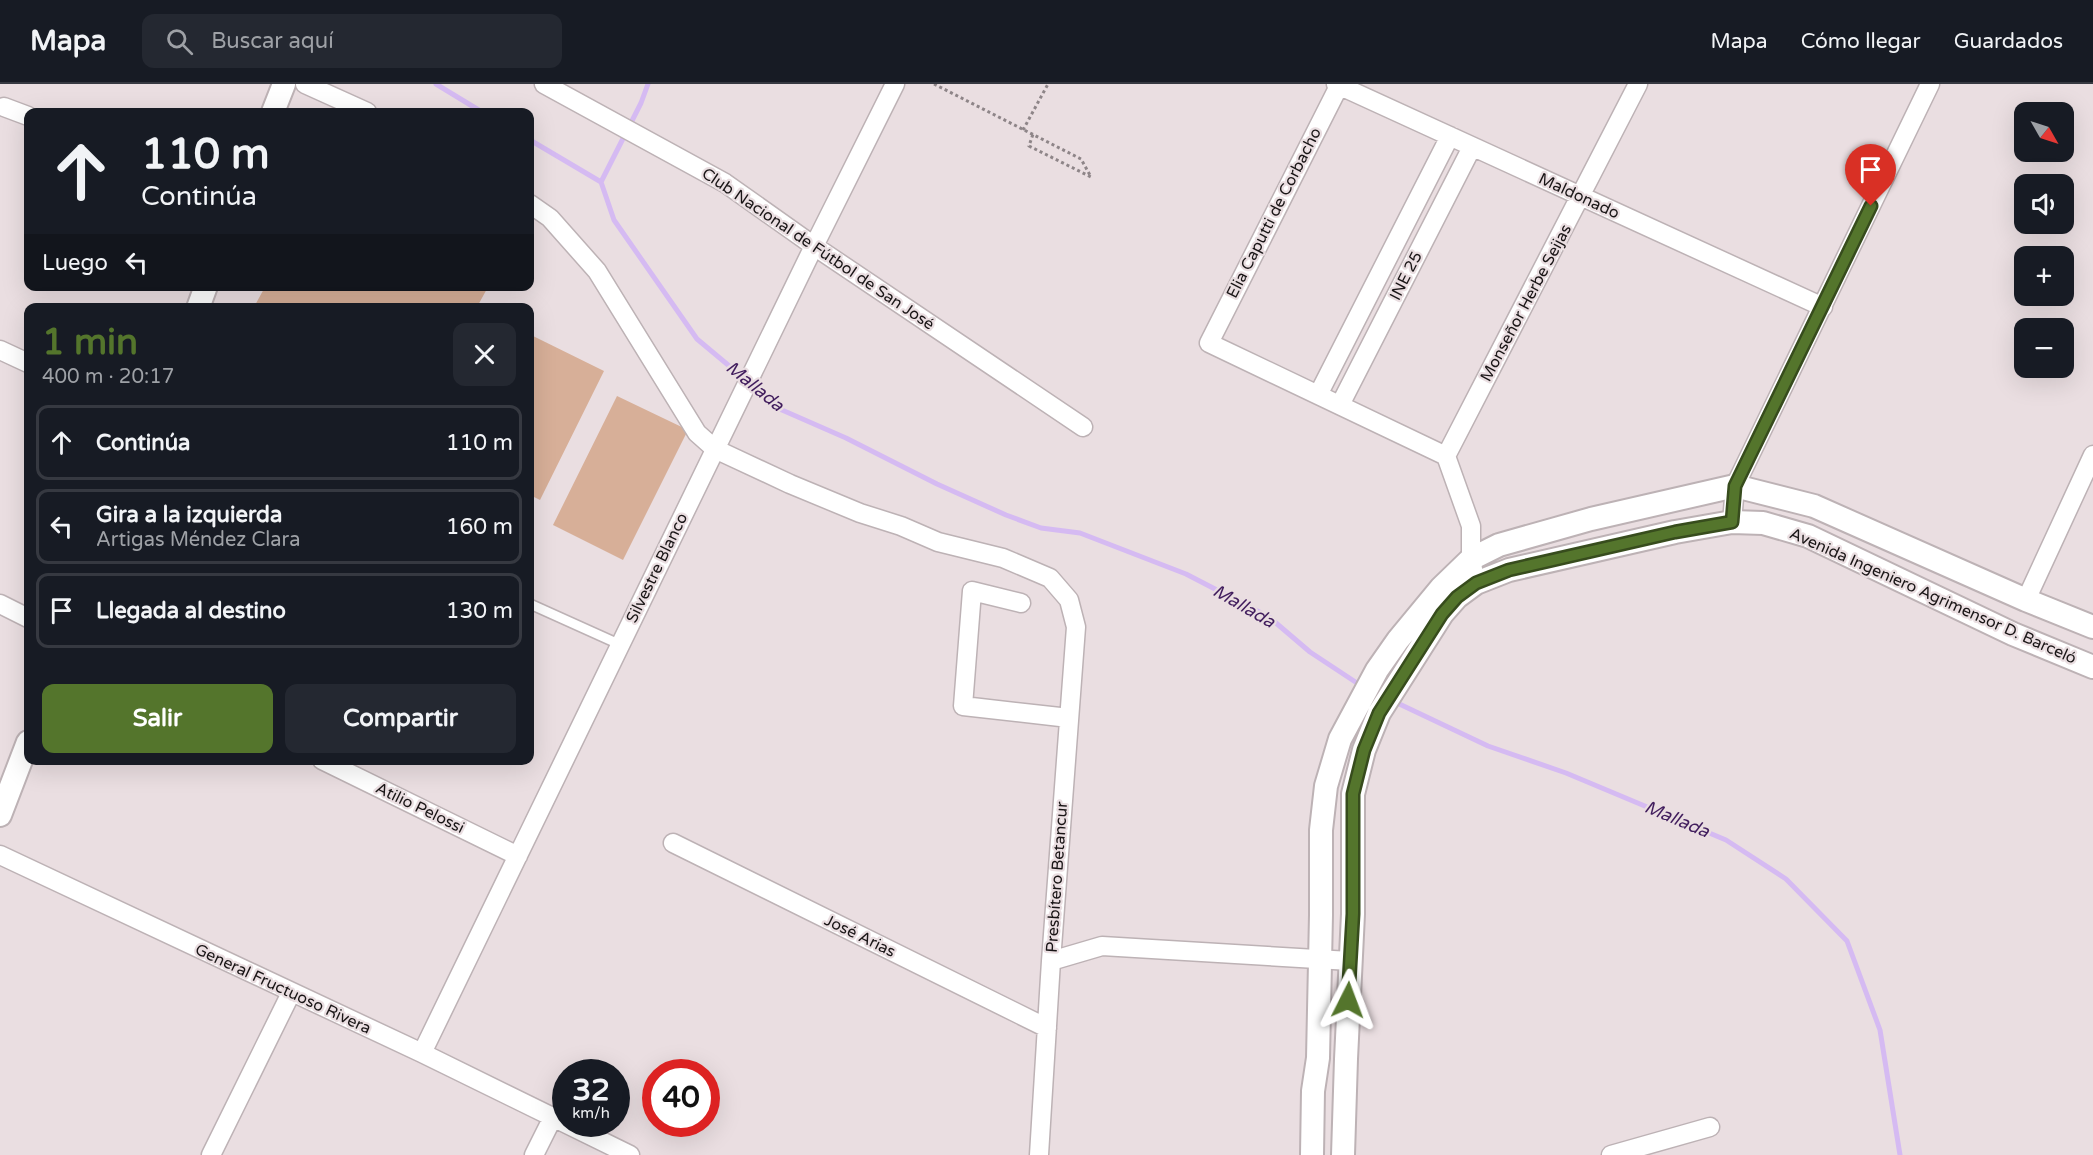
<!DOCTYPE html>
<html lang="es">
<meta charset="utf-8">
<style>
:root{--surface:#171b24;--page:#242831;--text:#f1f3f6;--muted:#9ea1a6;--line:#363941;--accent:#54752c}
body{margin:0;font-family:"Varela Round",sans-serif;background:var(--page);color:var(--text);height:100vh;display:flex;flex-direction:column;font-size:22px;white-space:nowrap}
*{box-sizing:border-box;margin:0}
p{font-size:20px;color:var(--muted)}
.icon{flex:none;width:33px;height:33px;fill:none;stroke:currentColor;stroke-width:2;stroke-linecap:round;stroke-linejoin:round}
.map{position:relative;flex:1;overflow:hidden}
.side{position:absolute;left:24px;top:219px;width:510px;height:462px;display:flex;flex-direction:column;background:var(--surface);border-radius:12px;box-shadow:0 6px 24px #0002}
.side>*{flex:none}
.guide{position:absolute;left:24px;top:24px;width:510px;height:183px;border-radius:12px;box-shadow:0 6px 24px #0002;background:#171b24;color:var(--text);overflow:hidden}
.needle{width:39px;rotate:129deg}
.fabs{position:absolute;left:2014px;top:18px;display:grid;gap:12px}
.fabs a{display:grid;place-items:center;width:60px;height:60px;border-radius:12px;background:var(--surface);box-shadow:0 6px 24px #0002;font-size:30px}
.speed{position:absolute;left:552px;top:975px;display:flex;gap:12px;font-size:30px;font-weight:700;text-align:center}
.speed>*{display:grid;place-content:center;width:78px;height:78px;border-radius:50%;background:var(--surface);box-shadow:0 6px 24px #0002;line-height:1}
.speed small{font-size:15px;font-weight:400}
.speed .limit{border:9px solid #d22;background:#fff;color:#111}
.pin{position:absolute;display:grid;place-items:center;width:51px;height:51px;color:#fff;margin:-62px -26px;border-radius:50% 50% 50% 0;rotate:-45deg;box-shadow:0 0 6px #0007}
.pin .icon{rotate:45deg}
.me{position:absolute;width:66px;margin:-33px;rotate:3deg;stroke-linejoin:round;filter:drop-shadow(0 0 4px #0008)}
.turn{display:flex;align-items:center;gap:21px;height:126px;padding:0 18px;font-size:27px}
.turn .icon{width:78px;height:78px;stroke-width:2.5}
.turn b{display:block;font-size:42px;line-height:51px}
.then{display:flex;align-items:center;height:57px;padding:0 18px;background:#0003;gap:12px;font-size:22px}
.round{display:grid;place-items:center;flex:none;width:63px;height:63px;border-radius:12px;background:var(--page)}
.summary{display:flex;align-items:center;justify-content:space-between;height:102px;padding:0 18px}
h1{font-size:36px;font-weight:800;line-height:45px;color:var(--accent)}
.primary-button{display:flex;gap:12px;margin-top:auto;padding:12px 18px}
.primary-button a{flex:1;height:69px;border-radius:12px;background:var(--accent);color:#fff;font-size:24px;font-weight:800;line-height:69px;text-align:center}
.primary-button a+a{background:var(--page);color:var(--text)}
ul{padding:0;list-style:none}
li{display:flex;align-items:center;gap:18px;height:75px;margin:0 12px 9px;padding:0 6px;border:3px solid var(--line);border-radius:12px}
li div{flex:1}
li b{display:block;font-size:22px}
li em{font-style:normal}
header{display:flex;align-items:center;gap:36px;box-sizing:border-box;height:84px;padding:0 30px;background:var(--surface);border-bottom:2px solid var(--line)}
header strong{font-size:28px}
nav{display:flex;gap:33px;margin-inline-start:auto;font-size:21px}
.search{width:420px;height:54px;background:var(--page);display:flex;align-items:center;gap:15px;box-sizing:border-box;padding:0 21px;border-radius:12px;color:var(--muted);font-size:22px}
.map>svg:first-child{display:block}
</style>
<header>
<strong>Mapa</strong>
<div class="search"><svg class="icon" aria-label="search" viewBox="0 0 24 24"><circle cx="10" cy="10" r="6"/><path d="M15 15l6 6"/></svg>Buscar aquí</div>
<nav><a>Mapa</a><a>Cómo llegar</a><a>Guardados</a></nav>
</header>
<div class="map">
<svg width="2093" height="1071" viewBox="0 0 2093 1071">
<rect width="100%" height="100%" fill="#eadee1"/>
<!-- pitch -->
<path fill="#d7af98" d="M265 203V202L488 203 477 223H254Z
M533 252 604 287 540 416 530 411V260Z
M617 312 688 346 623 476 553 441Z"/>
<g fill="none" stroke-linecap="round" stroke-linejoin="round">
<!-- stream -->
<path stroke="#d5baf2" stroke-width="5" d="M436 0 482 28
M530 56 601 98 614 136 697 255 782 326 846 354 937 400 1006 431 1041 444 1080 449 1186 490 1269 533 1310 568 1363 603
M601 98 641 19 648 0
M1393 617 1488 662 1566 689 1726 756 1786 795 1847 857 1880 946 1900 1071"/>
<!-- service casing -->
<g stroke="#bdb2b5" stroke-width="12">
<path id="service" d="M530 520 621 561"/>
</g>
<!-- minor casing -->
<g stroke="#bdb2b5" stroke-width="21">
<path id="minor" d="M305 0 367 28
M544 0 725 99 814 162 1083 343
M1336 0 1823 223
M1340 0 1209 259 1446 372 1471 442V475L1473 485
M4 23 28 32
M530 120 550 134 597 187 697 349 715 365 790 400 860 429 901 442 938 458 1003 474 1050 494 1069 516 1076 543 1051 877 1039 1071
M0 266 28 279
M1318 311 1450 52
M1340 321 1472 63
M1446 372 1638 0
M1732 438 1735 402 1930 0
M2026 516 2093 371
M1021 519 972 507 963 622 1069 634
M0 520 28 534
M322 676 518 772
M673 759 1047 944
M0 771 422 969 630 1071
M1051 877 1102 862 1350 877
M422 969 814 162 895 0
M211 1071 291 909
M534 1071 553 1033
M1611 1071 1710 1043"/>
</g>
<!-- tertiary casing -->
<g stroke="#bdb2b5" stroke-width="26">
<path id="tertiary" d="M273 28 284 0
M198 224 206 202
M0 731 28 658
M1312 1071 1313 1007 1318 974 1321 831V746L1326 702 1340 655 1377 586 1398 556 1441 504 1471 475 1499 461 1591 435 1735 402 1814 422 2026 516 2093 543
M1343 1071 1346 975 1353 830V710L1364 666 1379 629 1442 530 1457 513 1476 499 1509 486 1675 448 1732 438 1763 439 1808 452 2013 550 2093 583"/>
</g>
<!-- path -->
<path stroke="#8e8588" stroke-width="3" stroke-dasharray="3 3" stroke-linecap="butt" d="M934 0 1081 75 1091 93 1029 62 1033 50
M1023 46 1048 0"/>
<!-- service -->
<use href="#service" stroke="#fff" stroke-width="9"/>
<!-- minor -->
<use href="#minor" stroke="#fff" stroke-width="18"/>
<!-- tertiary -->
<use href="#tertiary" stroke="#fff" stroke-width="22"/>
</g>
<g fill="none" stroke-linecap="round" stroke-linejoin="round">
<!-- route casing -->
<g stroke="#374c1d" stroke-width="15">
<path id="route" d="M1348 916 1353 830V710L1364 666 1379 629 1442 530 1457 513 1476 499 1509 486 1675 448 1732 438 1735 402 1871 122"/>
</g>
<!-- route -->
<use href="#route" stroke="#54752c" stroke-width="10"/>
</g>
<g text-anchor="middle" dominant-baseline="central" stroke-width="4.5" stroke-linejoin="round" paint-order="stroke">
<!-- street labels -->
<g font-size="16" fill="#191516" stroke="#eadee1">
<text transform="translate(1579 112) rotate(25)">Maldonado</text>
<text transform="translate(1274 129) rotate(-63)">Elia Caputti de Corbacho</text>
<text transform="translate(818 165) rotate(34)">Club Nacional de Fútbol de San José</text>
<text transform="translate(1406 192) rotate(-63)">INE 25</text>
<text transform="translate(1526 219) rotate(-62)">Monseñor Herbe Seijas</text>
<text transform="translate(657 484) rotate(-64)">Silvestre Blanco</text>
<text transform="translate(1933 512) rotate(24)">Avenida Ingeniero Agrimensor D. Barceló</text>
<text transform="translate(420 724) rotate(26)">Atilio Pelossi</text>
<text transform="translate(1057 793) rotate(-86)">Presbítero Betancur</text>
<text transform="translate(860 852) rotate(26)">José Arias</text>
<text transform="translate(283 905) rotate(25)">General Fructuoso Rivera</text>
</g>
<!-- water labels -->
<g font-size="18" font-style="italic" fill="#411d5d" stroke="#eadee1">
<text transform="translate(755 302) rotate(39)">Mallada</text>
<text transform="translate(1244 522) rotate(30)">Mallada</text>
<text transform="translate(1677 735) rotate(23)">Mallada</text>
</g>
</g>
</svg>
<div class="fabs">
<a><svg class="needle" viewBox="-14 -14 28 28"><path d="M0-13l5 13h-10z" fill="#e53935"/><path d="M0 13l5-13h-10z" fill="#9ea1a6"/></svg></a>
<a><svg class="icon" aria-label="sound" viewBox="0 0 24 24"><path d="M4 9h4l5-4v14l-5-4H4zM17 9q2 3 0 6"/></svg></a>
<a>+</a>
<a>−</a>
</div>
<div class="speed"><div>32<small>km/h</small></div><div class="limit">40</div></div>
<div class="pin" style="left:1871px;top:122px;background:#d93025"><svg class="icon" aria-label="arrive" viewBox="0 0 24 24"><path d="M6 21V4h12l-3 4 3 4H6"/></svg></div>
<svg class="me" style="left:1348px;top:916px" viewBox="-20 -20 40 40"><path d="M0-17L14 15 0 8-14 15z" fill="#54752c" stroke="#fff" stroke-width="4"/></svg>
<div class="guide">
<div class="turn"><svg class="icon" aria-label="ahead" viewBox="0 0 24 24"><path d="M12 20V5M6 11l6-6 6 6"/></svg><div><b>110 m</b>Continúa</div></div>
<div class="then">Luego<svg class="icon" aria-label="left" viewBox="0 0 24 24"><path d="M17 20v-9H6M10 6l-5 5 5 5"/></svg></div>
</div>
<section class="side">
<div class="summary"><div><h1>1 min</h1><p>400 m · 20:17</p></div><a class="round"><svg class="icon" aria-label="close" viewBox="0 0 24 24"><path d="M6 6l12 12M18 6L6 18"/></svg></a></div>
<ul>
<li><svg class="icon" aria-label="ahead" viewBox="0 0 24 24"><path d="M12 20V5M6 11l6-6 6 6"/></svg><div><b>Continúa</b></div><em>110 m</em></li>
<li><svg class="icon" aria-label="left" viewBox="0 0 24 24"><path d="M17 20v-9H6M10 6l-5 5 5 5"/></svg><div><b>Gira a la izquierda</b><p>Artigas Méndez Clara</p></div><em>160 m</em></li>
<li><svg class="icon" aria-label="arrive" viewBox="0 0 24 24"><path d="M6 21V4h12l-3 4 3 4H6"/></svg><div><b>Llegada al destino</b></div><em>130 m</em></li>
</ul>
<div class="primary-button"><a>Salir</a><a>Compartir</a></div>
</section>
</div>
